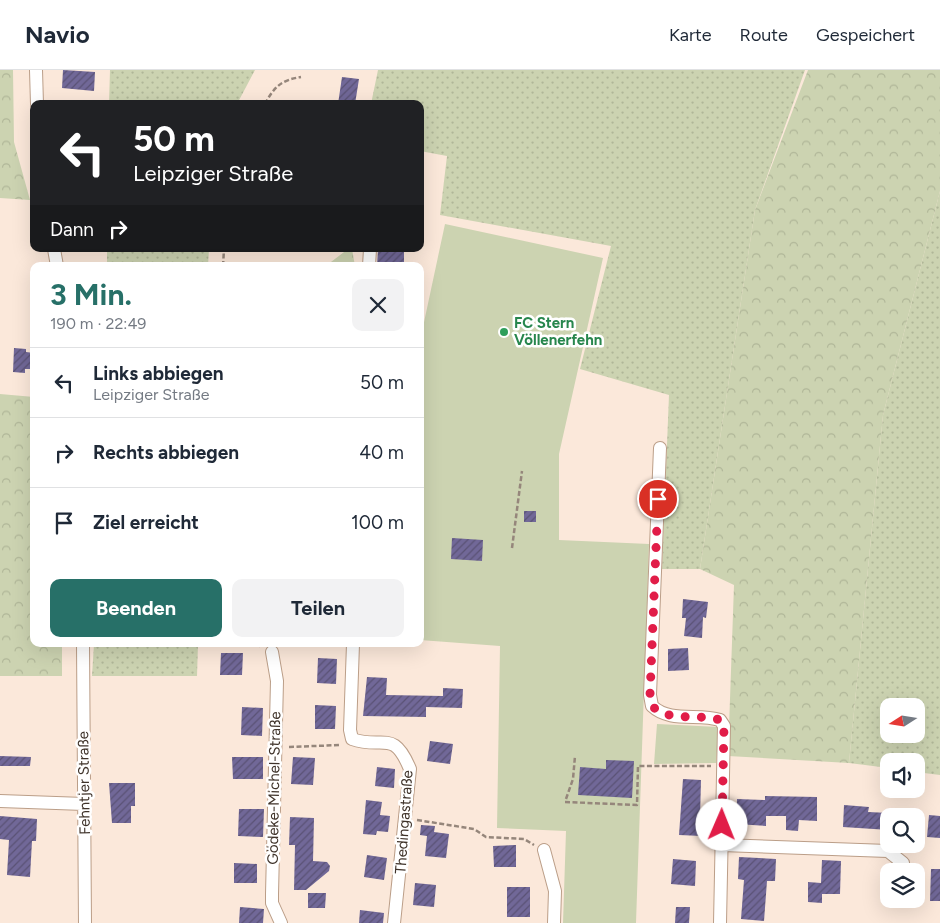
<!DOCTYPE html>
<html lang="de">
<meta charset="utf-8">
<style>
:root{--surface:#fff;--page:#f2f2f3;--text:#1f2937;--muted:#747a83;--line:#e0e1e3;--accent:#277068}
body{margin:0;font-family:Figtree,sans-serif;background:var(--page);color:var(--text);height:100vh;display:flex;flex-direction:column;font-size:19px;white-space:nowrap}
*{box-sizing:border-box;margin:0}
p{font-size:16px;color:var(--muted)}
.icon{flex:none;width:28px;height:28px;fill:none;stroke:currentColor;stroke-width:2;stroke-linecap:round;stroke-linejoin:round}
.map{position:relative;flex:1;overflow:hidden}
.drawer{position:absolute;left:30px;top:192px;width:394px;height:385px;display:flex;flex-direction:column;background:var(--surface);border-radius:10px;box-shadow:0 5px 20px #0002}
.drawer>*{flex:none}
.guide{position:absolute;left:30px;top:30px;width:394px;height:152px;border-radius:10px;box-shadow:0 5px 20px #0002;background:#202124;color:#fff;overflow:hidden}
.needle{width:32px;rotate:258deg}
.tools{position:absolute;left:880px;top:628px;display:grid;gap:10px}
.tools a{display:grid;place-items:center;width:45px;height:45px;border-radius:10px;background:var(--surface);box-shadow:0 5px 20px #0002;font-size:25px}
.pin{position:absolute;display:grid;place-items:center;width:42px;height:42px;color:#fff;margin:-21px;border:2px solid #fff;border-radius:50%;box-shadow:0 1px 5px #0007}
.me{position:absolute;width:55px;margin:-28px;rotate:1deg;stroke-linejoin:round;filter:drop-shadow(0 0 4px #0008)}
.turn{display:flex;align-items:center;gap:18px;height:105px;padding:0 20px;font-size:22px}
.turn .icon{width:65px;height:65px;stroke-width:2.5}
.turn b{display:block;font-size:35px;line-height:42px}
.then{display:flex;align-items:center;height:48px;padding:0 20px;background:#0003;gap:10px;font-size:19px}
.round{display:grid;place-items:center;flex:none;width:52px;height:52px;border-radius:10px;background:var(--page)}
.headline{display:flex;align-items:center;justify-content:space-between;height:85px;padding:0 20px}
h1{font-size:30px;font-weight:700;line-height:38px;color:var(--accent)}
.primary-button{display:flex;gap:10px;margin-top:auto;padding:10px 20px}
.primary-button a{flex:1;height:58px;border-radius:10px;background:var(--accent);color:#fff;font-size:20px;font-weight:700;line-height:58px;text-align:center}
.primary-button a+a{background:var(--page);color:var(--text)}
ul{padding:0;list-style:none}
li{display:flex;align-items:center;gap:15px;height:70px;padding:0 20px;border-top:1px solid var(--line)}
li div{flex:1}
li b{display:block;font-size:19px}
li em{font-style:normal}
header{display:flex;align-items:center;gap:30px;box-sizing:border-box;height:70px;padding:0 25px;background:var(--surface);border-bottom:1px solid var(--line)}
header strong{font-size:24px}
nav{display:flex;gap:28px;margin-inline-start:auto;font-size:18px}
.map>svg:first-child{display:block}
</style>
<header>
<strong>Navio</strong>
<nav><a>Karte</a><a>Route</a><a>Gespeichert</a></nav>
</header>
<div class="map">
<svg width="940" height="853" viewBox="0 0 940 853">
<defs>
<pattern id="grass-dots" width="8" height="8" patternUnits="userSpaceOnUse" patternTransform="scale(1.25)"><rect width="8" height="8" fill="#ccd3b1"/><path d="M2 2h.1M6 6h.1" fill="none" stroke="#b0b698" stroke-width="1.8" stroke-linecap="round"/></pattern>
<pattern id="forest-crowns" width="20" height="18" patternUnits="userSpaceOnUse" patternTransform="scale(1.25)"><rect width="20" height="18" fill="#ccd3b1"/><path d="M2 6a3 3 0 1 1 6 0M12 15a3 3 0 1 1 6 0" fill="none" stroke="#b0b698"/></pattern>
<pattern id="building-hatch" width="6" height="6" patternUnits="userSpaceOnUse" patternTransform="scale(1.25)"><rect width="6" height="6" fill="#716898"/><path d="M-1 1l2-2M0 6l6-6M5 7l2-2" fill="none" stroke="#5a5275"/></pattern>
</defs>
<rect width="100%" height="100%" fill="#fbe8da"/>
<!-- grass -->
<path fill="url(#grass-dots)" fill-rule="evenodd" d="M110 0H255L237 34H109Z
M378 0H805L755 140 700 499H662L669 325 580 299 611 176 440 145 447 86 420 81V34H371Z
M940 121V705L916 702V691H889V698L849 693 883 345ZM889 636H916V664H889Z
M107 179H209L208 196H107Z
M94 574H198L197 606H92Z"/>
<!-- forest -->
<path fill="url(#forest-crowns)" d="M0 0H13L14 72 30 130 0 128Z
M808 0H940V121L883 345 849 693 728 686 734 515 700 499 755 140Z
M348 179H352L355 196H321L327 195Z
M0 324 34 327V574H62V606H0Z"/>
<!-- green -->
<path fill="#ccd3b1" d="M445 154 603 188 559 384V470L649 474 636 853H563L566 761 497 758 500 576 420 570V271Z
M657 654 719 657 716 693 654 694Z"/>
<!-- building -->
<path fill="url(#building-hatch)" d="M63 0 95 2 94 21 62 18Z
M342 7 359 9 355 34H338Z
M378 179H404V196H377Z
M14 278 26 279V282L34 283V299H25V303L13 302Z
M524 441H536V452H524Z
M452 468 483 470 482 491 451 489Z
M683 529 708 532 706 548 703 547 702 568 684 566 686 548H682Z
M688 578 689 600 668 601V579Z
M221 583H243L242 605H220Z
M318 588 337 589 336 614 317 613Z
M367 607 387 608 386 625 443 626V618L463 619 462 638 426 637V647L363 646Z
M315 635 336 636 335 659H315Z
M242 637 263 638 262 666 241 665Z
M430 671 453 674 450 694 427 691Z
M0 686 31 687 30 696H0Z
M232 687H263V709H233Z
M293 687 315 688 313 715 291 714Z
M606 690 634 691 632 728 578 725 580 697 606 699Z
M377 697 395 699 394 718 375 716Z
M683 709 701 710 700 749H703L702 766 679 765Z
M109 713H135V736H131V753H112Z
M765 726 817 727V751L799 750 798 761 786 760V746H766V756L736 754 737 729 765 730Z
M366 730 382 732 380 745 390 746 388 762 377 761 376 765 363 764Z
M844 735 869 737 868 742 889 743V760L843 757Z
M239 739H264L263 767 238 766Z
M929 745 940 746V768L927 767Z
M0 746 37 749 36 771H32L30 807 7 805 9 770 0 769Z
M290 747 314 748 313 791 327 792 330 796 329 801 306 820H294L295 775H289Z
M421 755 435 756 434 762 449 764 446 788 425 786 427 766 420 765Z
M516 775V797H494L493 776Z
M367 785 387 788 384 810 364 807Z
M739 787 776 789 775 811H767L764 851 741 849 744 810 738 809Z
M673 789 696 791 695 816 671 814Z
M822 790 841 791 840 824H822V833L808 832V812L821 813Z
M234 793 257 794V813H234Z
M931 799H940V831H930Z
M415 813 436 815 434 837 413 835Z
M507 817H530V847H507Z
M308 823H326L325 838H308Z
M240 837 264 839 263 853H239Z
M676 837H690L689 853H675Z
M360 840 384 843 383 853H359Z"/>
<g fill="none" stroke-linecap="round" stroke-linejoin="round">
<!-- minor casing -->
<g stroke="#bb9e88" stroke-width="14">
<path id="minor" d="M36 0 37 34
M54 179 57 196
M369 196 370 179
M660 378 650 625 652 636C670 653 698 643 720 650L724 656 720 853
M83 574 85 853
M353 574 350 660 352 669C384 680 393 658 410 699L394 853
M272 582 277 611 272 824V833L281 853
M0 731 84 734
M722 775 888 781 903 793
M544 780 555 821 554 853"/>
</g>
<!-- path -->
<path stroke="#95867b" stroke-width="2.5" stroke-dasharray="5 2.5" stroke-linecap="butt" d="M265 34C274 17 281 10 301 7
M223 196 224 179
M512 478 522 401
M256 574 262 577
M289 677 340 675
M566 729 573 709 575 686
M565 732 637 735 638 696H711
M417 750 474 759 486 767 524 769 534 775"/>
<!-- minor -->
<use href="#minor" stroke="#fff" stroke-width="12"/>
</g>
<g fill="none" stroke-linecap="round" stroke-linejoin="round">
<!-- route -->
<path stroke="#e11d48" stroke-width="9" stroke-dasharray="0 16.2" d="M658 429 650 625 652 636C670 653 698 643 720 650L724 656 722 755"/>
</g>
<!-- markers -->
<circle fill="#2e9e5b" stroke="#fff" stroke-width="2" cx="504" cy="262" r="5"/>
<g text-anchor="middle" dominant-baseline="central" stroke-width="5" stroke-linejoin="round" paint-order="stroke">
<!-- leisure labels -->
<g font-size="15" font-weight="bold" fill="#27864d" stroke="#fff" text-anchor="start">
<text x="514" y="253">FC Stern<tspan x="514" dy="17">Völlenerfehn</tspan></text>
</g>
<!-- street labels -->
<g font-size="15" fill="#3f332a" stroke="#fff">
<text transform="translate(84 713) rotate(-91)">Fehntjer Straße</text>
<text transform="translate(274 718) rotate(-89)">Gödeke-Michel-Straße</text>
<text transform="translate(404 752) rotate(-86)">Thedingastraße</text>
</g>
</g>
</svg>
<div class="tools">
<a><svg class="needle" viewBox="-14 -14 28 28"><path d="M0-13l5 13h-10z" fill="#e53935"/><path d="M0 13l5-13h-10z" fill="#747a83"/></svg></a>
<a><svg class="icon" aria-label="sound" viewBox="0 0 24 24"><path d="M4 9h4l5-4v14l-5-4H4zM17 9q2 3 0 6"/></svg></a>
<a><svg class="icon" aria-label="search" viewBox="0 0 24 24"><circle cx="10" cy="10" r="6"/><path d="M15 15l6 6"/></svg></a>
<a><svg class="icon" aria-label="layers" viewBox="0 0 24 24"><path d="M12 4l9 5-9 5-9-5zM3 14l9 5 9-5"/></svg></a>
</div>
<div class="pin" style="left:658px;top:429px;background:#d93025"><svg class="icon" aria-label="arrive" viewBox="0 0 24 24"><path d="M6 21V4h12l-3 4 3 4H6"/></svg></div>
<svg class="me" style="left:722px;top:755px" viewBox="-20 -20 40 40"><circle r="19" fill="#fff"/><path d="M0-13L10 11 0 6-10 11z" fill="#e11d48"/></svg>
<div class="guide">
<div class="turn"><svg class="icon" aria-label="left" viewBox="0 0 24 24"><path d="M17 20v-9H6M10 6l-5 5 5 5"/></svg><div><b>50 m</b>Leipziger Straße</div></div>
<div class="then">Dann<svg class="icon" aria-label="right" viewBox="0 0 24 24"><path d="M7 20v-9h11M14 6l5 5-5 5"/></svg></div>
</div>
<section class="drawer">
<div class="headline"><div><h1>3 Min.</h1><p>190 m · 22:49</p></div><a class="round"><svg class="icon" aria-label="close" viewBox="0 0 24 24"><path d="M6 6l12 12M18 6L6 18"/></svg></a></div>
<ul>
<li><svg class="icon" aria-label="left" viewBox="0 0 24 24"><path d="M17 20v-9H6M10 6l-5 5 5 5"/></svg><div><b>Links abbiegen</b><p>Leipziger Straße</p></div><em>50 m</em></li>
<li><svg class="icon" aria-label="right" viewBox="0 0 24 24"><path d="M7 20v-9h11M14 6l5 5-5 5"/></svg><div><b>Rechts abbiegen</b></div><em>40 m</em></li>
<li><svg class="icon" aria-label="arrive" viewBox="0 0 24 24"><path d="M6 21V4h12l-3 4 3 4H6"/></svg><div><b>Ziel erreicht</b></div><em>100 m</em></li>
</ul>
<div class="primary-button"><a>Beenden</a><a>Teilen</a></div>
</section>
</div>
